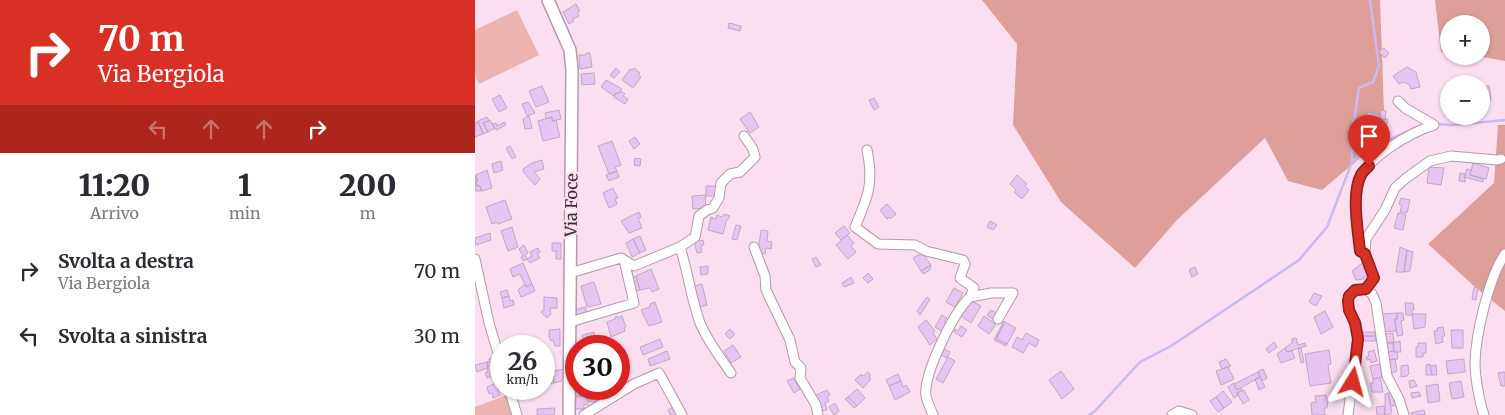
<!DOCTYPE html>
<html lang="it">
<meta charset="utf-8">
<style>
:root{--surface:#fff;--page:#f7f7f7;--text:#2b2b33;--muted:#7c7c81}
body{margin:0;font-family:Merriweather,serif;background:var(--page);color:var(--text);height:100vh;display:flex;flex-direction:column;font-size:19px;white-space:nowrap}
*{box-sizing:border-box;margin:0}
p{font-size:16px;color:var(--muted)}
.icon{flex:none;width:28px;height:28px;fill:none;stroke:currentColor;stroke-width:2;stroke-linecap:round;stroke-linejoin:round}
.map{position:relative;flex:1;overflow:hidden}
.drawer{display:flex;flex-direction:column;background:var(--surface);width:475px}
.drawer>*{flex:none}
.banner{background:#d93025;color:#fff;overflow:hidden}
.tools{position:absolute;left:965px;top:15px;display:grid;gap:10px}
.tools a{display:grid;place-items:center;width:50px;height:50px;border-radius:50%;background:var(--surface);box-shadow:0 1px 4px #0004;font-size:25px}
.speed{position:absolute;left:15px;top:335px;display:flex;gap:10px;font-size:25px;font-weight:700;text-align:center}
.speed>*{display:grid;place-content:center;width:65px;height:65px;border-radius:50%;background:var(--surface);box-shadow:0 1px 4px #0004;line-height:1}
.speed small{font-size:12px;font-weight:400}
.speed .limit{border:8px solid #d22;background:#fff;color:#111}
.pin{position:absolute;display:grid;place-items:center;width:42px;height:42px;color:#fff;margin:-51px -21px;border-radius:50% 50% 50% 0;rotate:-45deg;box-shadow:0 0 5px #0007}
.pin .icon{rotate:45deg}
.me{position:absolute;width:55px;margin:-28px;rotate:8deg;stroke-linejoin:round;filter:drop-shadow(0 0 4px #0008)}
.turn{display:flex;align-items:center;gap:18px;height:105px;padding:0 15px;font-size:22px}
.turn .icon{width:65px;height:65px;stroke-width:2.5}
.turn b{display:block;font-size:35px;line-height:42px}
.lanes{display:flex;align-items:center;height:48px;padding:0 15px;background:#0003;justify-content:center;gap:25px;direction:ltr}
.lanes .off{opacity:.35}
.eta{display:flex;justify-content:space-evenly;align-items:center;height:85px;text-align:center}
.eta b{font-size:30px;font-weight:800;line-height:35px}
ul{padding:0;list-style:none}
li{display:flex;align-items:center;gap:15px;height:65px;padding:0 15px}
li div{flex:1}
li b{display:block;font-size:19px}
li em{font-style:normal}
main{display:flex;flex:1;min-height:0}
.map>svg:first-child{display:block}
</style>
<main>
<section class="drawer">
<div class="banner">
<div class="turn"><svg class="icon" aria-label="right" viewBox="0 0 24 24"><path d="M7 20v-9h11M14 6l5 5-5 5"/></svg><div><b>70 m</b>Via Bergiola</div></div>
<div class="lanes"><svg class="icon off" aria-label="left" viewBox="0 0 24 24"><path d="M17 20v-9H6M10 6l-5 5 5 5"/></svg><svg class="icon off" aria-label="ahead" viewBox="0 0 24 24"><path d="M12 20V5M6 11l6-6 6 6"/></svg><svg class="icon off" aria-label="ahead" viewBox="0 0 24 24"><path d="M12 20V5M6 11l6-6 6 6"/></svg><svg class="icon" aria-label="right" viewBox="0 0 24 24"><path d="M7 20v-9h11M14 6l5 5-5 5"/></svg></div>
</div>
<div class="eta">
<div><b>11:20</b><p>Arrivo</p></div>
<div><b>1</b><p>min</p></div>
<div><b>200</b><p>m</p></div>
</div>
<ul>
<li><svg class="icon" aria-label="right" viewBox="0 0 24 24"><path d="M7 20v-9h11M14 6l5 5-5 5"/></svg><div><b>Svolta a destra</b><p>Via Bergiola</p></div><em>70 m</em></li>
<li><svg class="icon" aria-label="left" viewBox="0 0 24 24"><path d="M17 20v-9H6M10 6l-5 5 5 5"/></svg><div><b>Svolta a sinistra</b></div><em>30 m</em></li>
</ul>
</section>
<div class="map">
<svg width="1030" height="415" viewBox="0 0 1030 415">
<rect width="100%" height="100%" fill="#fbdff0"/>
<!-- green -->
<path fill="#ecb4b0" d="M42 10 64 55 4 84 0 74V30Z
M32 395 38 415H0V407Z"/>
<!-- forest -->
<path fill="#de9f9a" d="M507 0H905L910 137 847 190 813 181 790 138 702 220 660 268 586 202 538 125 542 44Z
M960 0H1030V61L1002 56H1006V24H974V53L966 52Z
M1023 125H1030V311L1000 287 953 244 1019 183Z"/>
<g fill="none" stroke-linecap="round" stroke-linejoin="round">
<!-- stream -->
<path stroke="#c9baef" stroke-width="2.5" d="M962 124 978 125 1030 120
M877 162 892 150 942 127
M614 415 620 411 665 362 696 346 824 260 852 227 877 162V134L884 88 898 82 904 66 895 0"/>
</g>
<!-- building -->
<path fill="#e9c3f2" stroke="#bcaac1" d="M101 4 105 11 102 12 104 16 98 19 99 21 94 24 88 12Z
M254 23 266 26 265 31 253 28Z
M909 48 914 53 910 58 904 52Z
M111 53H115L117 67 105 69 104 55H111Z
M932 67 941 72 945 87 936 89 934 84 928 82 924 84 918 76Z
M141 68 145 72 139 78 135 75Z
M159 68 165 73 163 75 166 77 158 88 147 80 155 69 157 70Z
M119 73 120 84 107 85 106 74Z
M131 80 147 89 143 94 141 93 139 96 126 87Z
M67 86 74 102 61 107 54 91Z
M1014 86 1016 100 1006 102V87Z
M145 91 150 94 148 96 153 99 150 104 139 97 141 93 143 94Z
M25 95 32 108 24 112 17 99Z
M399 98 404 107 399 110 394 100Z
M53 102 60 113 52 116 47 104Z
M84 110 86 119 77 121V117L71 119 70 113Z
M906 110 911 111 910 120 905 119Z
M275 112 284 127 275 133 265 119Z
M893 112 905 115V119H913L912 124 895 121 896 118 892 117Z
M54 116 57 128 50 129 48 119Z
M12 117 14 121 8 123 13 132 8 134 3 121Z
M77 117V121L81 120 85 137 68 141 63 121Z
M15 120 20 128 13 132 8 123Z
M3 121 8 134 0 137V123Z
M30 122 31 125 21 130 17 124 21 123 22 126Z
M160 137 165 144 159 149 154 141Z
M137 141 146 165 140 167 142 171 134 174 123 146Z
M35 146 41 157 37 159 31 148Z
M160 158 166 159 165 166 159 165Z
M67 160 69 169 59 172 65 179 60 185 49 173 48 169 57 163Z
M26 161 28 170 19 173 17 164Z
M998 163 1014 168 1011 179 995 175Z
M954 167 969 168 966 185 952 183Z
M992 169 996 170 995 175 1008 179V182L989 177Z
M12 170 17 188 7 191 5 186H2L1 181H3L1 175Z
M142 171 144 177 134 181 131 175Z
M985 173 990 174V182L984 181Z
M0 175 3 181H1L2 186H5L7 191H1Z
M542 175 552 184 550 186 554 190 547 199 539 192 541 190 535 184Z
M231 186H242V196H231Z
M138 188 143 198 140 199 142 204 134 208 128 193Z
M230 195 231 208 218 209 217 196Z
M926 198 935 200 932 213 925 212 927 205 924 204Z
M30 200 37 219 23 224 22 222 17 224 11 207Z
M412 204 421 214 415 219 414 217 412 219 405 210Z
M164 212 166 217 163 218 167 228 154 233 146 221Z
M923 213 931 215 928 230 919 228Z
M249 214 255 216 251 222 248 234 233 230 236 217 241 219 242 215 247 217Z
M515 221 522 225 518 230 512 227Z
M261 225 266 226 262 240 257 239Z
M369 226 375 233 366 240 360 233Z
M37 227 43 247 33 251 26 231Z
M286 230 293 231 292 241 297 242 296 249 291 248 290 254 283 253Z
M15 233 16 240 1 245 0 238Z
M372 235 379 243 376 246 381 252 373 259 361 245Z
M165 236 171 250 165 253 158 239Z
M158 239 165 253 157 257 151 243Z
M224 240 225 241 228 240 229 245 226 246 227 252 222 253 219 241Z
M77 243H86V259H81V251H77Z
M49 245 53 253 50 255 52 259 48 261 46 257 48 256 44 249Z
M925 247 932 250 929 272H921Z
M63 248 65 252 62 253 65 258 55 263 52 259 57 256 55 252Z
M932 250 938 252 935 271 929 272Z
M443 255H449L456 265 446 271 438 258Z
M341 257 346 265 341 267 337 259Z
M890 261 896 271 892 277H889V279L881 280 877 271Z
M48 263 57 284 51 287 45 274 38 277 35 269Z
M456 265 455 270 448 274 446 271Z
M233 266V274L226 275 225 267Z
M720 267 723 274 717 277 714 270Z
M176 269 184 289 177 292 175 288 165 290 161 276Z
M393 273 398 279 393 283 388 278Z
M161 276 165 290 160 292 155 279Z
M376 277 379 283 369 287 367 283Z
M119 282 126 304 112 307 106 286Z
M50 284 51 287 57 284 60 291 46 297 43 290Z
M227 284 232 305 225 307 219 286Z
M999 287 1003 288 1001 300 997 299Z
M479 288 488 293 480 307 471 302Z
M32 290 34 296 27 298 25 292Z
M839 293 847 296 841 306 834 302Z
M34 296 35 301 38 300 39 305 29 308 27 298Z
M69 297 82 298V308H75L76 314 72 318 66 312 69 310Z
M452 297 455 299 445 315 442 311Z
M496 301 506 306 496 323 485 315Z
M180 302 187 322 174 326 166 310 175 307V304Z
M930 303H938L939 310H937V315H931Z
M110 307 112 313 101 316 100 310Z
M516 310 522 313 518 319 512 315Z
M850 311 858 327 846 334 839 317Z
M922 313H928L929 320 926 321 928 335 922 336 920 319H922Z
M922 313V319H920L921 331 907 332 905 314Z
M937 314H951L950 327 939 329Z
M467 315 472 318 469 322 474 326 470 333 460 327Z
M142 316 143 318 147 316 151 327 149 328 150 331 136 337 132 322 140 319V317Z
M509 316 521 324 514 334 503 326Z
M451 320 460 331 458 333 462 339 455 345 443 327Z
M529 321 530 322 521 339 532 344 531 346 519 340Z
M530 322 541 328 532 344 521 339Z
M486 326 492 330 487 337 479 332 480 329 483 331Z
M968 327 970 336H967L968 342 961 344 959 331H962V328Z
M85 329V346H80L78 340 76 341 74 337V330Z
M255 329 260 334 255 339 250 334Z
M976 330H988V348H977Z
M119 332 120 336 111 337 114 346H108V344L110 343 107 335Z
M888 332H900V336H888Z
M551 333 564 340 561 347 554 343 548 353 537 347 542 337 547 340Z
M918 333 919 342 912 343 910 334Z
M120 336 123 346H114L111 337Z
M888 336H900L901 341H888Z
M821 338 823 345 830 343 831 346 812 352 810 348 817 343V339Z
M185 339 188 347 168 355 165 347Z
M925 341 926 352H919L918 343Z
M799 342 802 347 794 353 791 349Z
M912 343H918L919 351 913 352Z
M943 343H951V353H948V357H941V347H943Z
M258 345 266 357 256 363 249 351Z
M467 348 475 352 472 358 464 354Z
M810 348 812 352 817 351 820 358 806 363 802 354Z
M823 348H826L829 362 826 363Z
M854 350 856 364 853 365 856 383 835 386 830 354Z
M899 350 902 361 896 363 895 359 892 360 891 357 894 356 893 352Z
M192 351 195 359 175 366 173 359Z
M919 351V352H922L923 359 912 360 910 352Z
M20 357 23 366 18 368 14 359Z
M473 357 480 361 468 383 461 379Z
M751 359 756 366 747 369 744 362Z
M920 359 922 371 916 374 912 360Z
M989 359 990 372 973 374 971 361Z
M15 361 18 368 23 366 25 373 12 378 10 373 13 372 12 368 13 367 12 362Z
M12 362 13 367 12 368 2 372 0 365Z
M905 364 907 377 898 379 895 366Z
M955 364 957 375H951V365Z
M933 365 934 374 932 376 926 377V366Z
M961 365 962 375H957L955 366Z
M753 367 759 379 746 385 741 371Z
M90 369V380L79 383 77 371Z
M788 369 792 378 787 381 783 372Z
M77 371 79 383 69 386V373Z
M586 371 599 389 587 399 574 380Z
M393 372 396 375 394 377 396 379 388 388 380 380 386 374 388 376Z
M783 372 785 377 762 390 759 384Z
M1030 372V386H1026L1023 373Z
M423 374 426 381 414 386 411 380Z
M785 377 790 387 784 390 780 379Z
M905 377 908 392H897L895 383H898V379Z
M318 378 325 389 319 393 312 381Z
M939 380 942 386 935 388 934 381Z
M426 381 428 387 431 385 435 392 420 400 414 386Z
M986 381 989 397 977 399 974 383Z
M101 382V389L117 390 119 396 123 395 125 401 113 402V396H101Z
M21 383 25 395 18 398 17 393 14 394 12 387Z
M759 383 762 390 766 388 767 390 762 393 763 395 759 398 753 387Z
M963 384 965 401 953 403 951 386Z
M382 389 390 398 382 406 373 397Z
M352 390 355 395 352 397 354 401 350 403 352 410 345 411 339 396Z
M769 390 774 400 768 404 762 393Z
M748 391 757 402 749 408 741 397Z
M944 392 946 396 937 398 936 393Z
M913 393H918L921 405 916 406Z
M913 393 917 413 910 415V394Z
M851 395 853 401 852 408H849L850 415H837L836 403 841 402 840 396Z
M101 396H113V405L109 404V409H100Z
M373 397 382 406 379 408 370 399Z
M741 397 749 408 743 412 735 401Z
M360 403 364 411 359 415 354 407Z
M909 406 910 415H902L901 407Z
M198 407 202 415H195L193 410Z
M80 408 79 415H62V409Z
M949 410 950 415H937L936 413Z"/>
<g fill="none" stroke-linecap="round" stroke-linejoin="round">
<!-- minor casing -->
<g stroke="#b499a9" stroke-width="11">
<path id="minor" d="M392 150C399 183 393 197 380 227L403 244 440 245 451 251 488 260 490 264 485 278 499 288 495 297
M205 247C213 272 216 298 225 323 233 342 245 357 256 373
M279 247 290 276 291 290 315 340 320 362 326 368 325 378 341 405 343 415
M888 253 885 251C883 229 878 203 884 182 891 157 937 132 959 125L930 108 923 101
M0 259 14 323 26 363
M95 273 146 258 159 266 205 247 220 237 224 216 232 210 238 208 244 198 246 183 255 174 265 172 280 157 278 149 269 136
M891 289 899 278 890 254 891 239 910 210 920 188 930 179 955 161 976 156 1022 160 1026 159
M95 322 159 303 149 260
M34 389 42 415
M109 415 159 384 184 373 207 415
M458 415C456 409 452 402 451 396 448 374 479 312 495 297L516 293H538L523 319
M697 415 704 411 717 415
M873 415 883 339 881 323 874 310 873 301 874 296 880 291 891 289 897 294 901 303 912 376 924 399 929 415
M1009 415C1004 400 1000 377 1000 362 1001 333 1014 277 1030 254"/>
</g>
<!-- major casing -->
<g stroke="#b499a9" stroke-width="14">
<path id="major" d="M73 0 95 50 97 70 94 415"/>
</g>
<!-- minor -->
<use href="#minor" stroke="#fff" stroke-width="9"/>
<!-- major -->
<use href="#major" stroke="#fff" stroke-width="11"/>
</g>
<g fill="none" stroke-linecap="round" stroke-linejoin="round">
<!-- route casing -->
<g stroke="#8d1f18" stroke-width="12">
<path id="route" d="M878 382 883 339 880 323 874 310 873 301 874 296 880 290 891 289 899 278 890 254 885 251C883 231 876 193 886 175 887 172 891 169 894 166"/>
</g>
<!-- route -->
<use href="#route" stroke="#d93025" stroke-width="9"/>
</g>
<g text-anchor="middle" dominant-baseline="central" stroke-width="4.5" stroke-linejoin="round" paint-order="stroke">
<!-- street labels -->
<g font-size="16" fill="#352b31" stroke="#fbdff0">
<text transform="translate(96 205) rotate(-89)">Via Foce</text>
</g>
</g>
</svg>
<div class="tools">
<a>+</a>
<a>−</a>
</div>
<div class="speed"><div>26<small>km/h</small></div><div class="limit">30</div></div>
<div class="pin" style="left:894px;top:166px;background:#d93025"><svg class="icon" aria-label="arrive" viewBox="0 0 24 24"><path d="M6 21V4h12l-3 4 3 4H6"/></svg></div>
<svg class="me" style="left:878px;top:382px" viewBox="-20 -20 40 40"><path d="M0-17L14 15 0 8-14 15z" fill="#d93025" stroke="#fff" stroke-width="4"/></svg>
</div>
</main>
